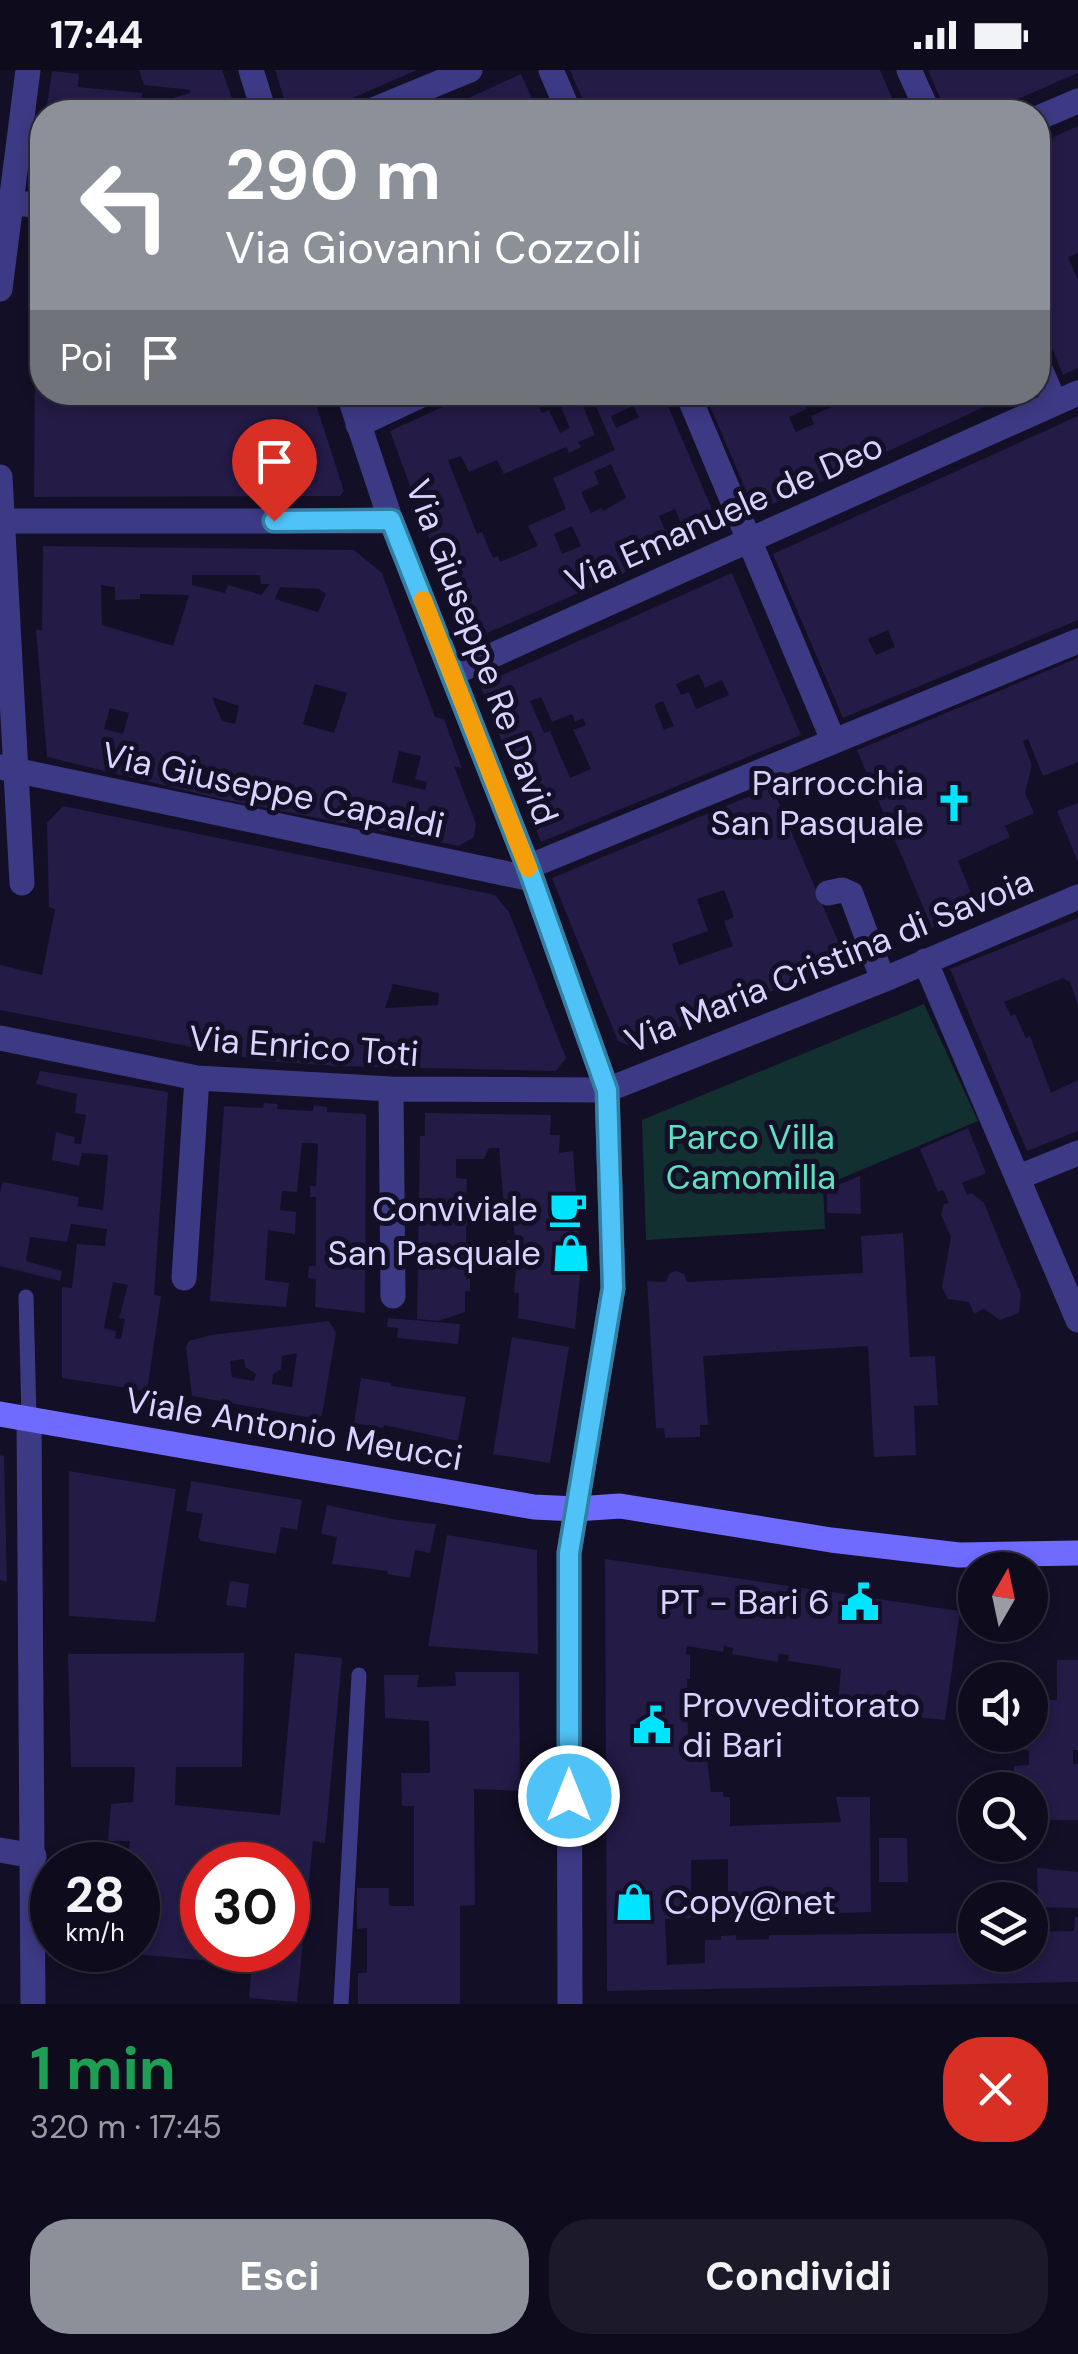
<!DOCTYPE html>
<html lang="it">
<meta charset="utf-8">
<style>
:root{--surface:#0e0b1c;--page:#1c1929;--text:#f1f3f6;--muted:#9b9ba3;--line:#2e2b3b;--accent:#8c9099}
body{margin:0;font-family:"DM Sans",sans-serif;background:var(--page);color:var(--text);height:100vh;display:flex;flex-direction:column;font-size:38px;white-space:nowrap}
*{box-sizing:border-box;margin:0}
p{font-size:32px;color:var(--muted)}
.icon{flex:none;width:55px;height:55px;fill:none;stroke:currentColor;stroke-width:2;stroke-linecap:round;stroke-linejoin:round}
.map{position:relative;height:1934px;overflow:hidden}
.side{display:flex;flex-direction:column;background:var(--surface);flex:1}
.side>*{flex:none}
.top-card{position:absolute;left:30px;top:30px;width:1020px;height:305px;border-radius:40px;box-shadow:0 5px 15px #0003,0 0 0 2px var(--line);background:#8c9099;color:#fff;overflow:hidden}
.needle{width:65px;rotate:9deg}
.buttons{position:absolute;left:958px;top:1482px;display:grid;gap:20px}
.buttons a{display:grid;place-items:center;width:90px;height:90px;border-radius:50%;background:var(--surface);box-shadow:0 5px 15px #0003,0 0 0 2px var(--line);font-size:50px}
.speed{position:absolute;left:30px;top:1772px;display:flex;gap:20px;font-size:50px;font-weight:700;text-align:center}
.speed>*{display:grid;place-content:center;width:130px;height:130px;border-radius:50%;background:var(--surface);box-shadow:0 5px 15px #0003,0 0 0 2px var(--line);line-height:1}
.speed small{font-size:25px;font-weight:400}
.speed .limit{border:15px solid #d22;background:#fff;color:#111}
.pin{position:absolute;display:grid;place-items:center;width:85px;height:85px;color:#fff;margin:-102px -42px;border-radius:50% 50% 50% 0;rotate:-45deg;box-shadow:0 0 10px #0007}
.pin .icon{rotate:45deg}
.me{position:absolute;width:110px;margin:-55px;rotate:0deg;stroke-linejoin:round;filter:drop-shadow(0 0 8px #0008)}
.turn{display:flex;align-items:center;gap:35px;height:210px;padding:0 30px;font-size:45px}
.turn .icon{width:130px;height:130px;stroke-width:2.5}
.turn b{display:block;font-size:70px;line-height:85px}
.then{display:flex;align-items:center;height:95px;padding:0 30px;background:#0003;gap:20px;font-size:38px}
.round{display:grid;place-items:center;flex:none;width:105px;height:105px;border-radius:40px;background:var(--page)}
.overview{display:flex;align-items:center;justify-content:space-between;height:170px;padding:0 30px}
h1{font-size:60px;font-weight:700;line-height:75px;color:#1e9e55}
.action{display:flex;gap:20px;margin-top:auto;padding:20px 30px}
.action a{flex:1;height:115px;border-radius:40px;background:var(--accent);color:#fff;font-size:40px;font-weight:700;line-height:115px;text-align:center}
.action a+a{background:var(--page);color:var(--text)}
.status{display:flex;justify-content:space-between;align-items:center;height:70px;padding:0 50px;background:var(--surface);direction:ltr}
.status svg{height:28px;fill:currentColor}
.map>svg:first-child{display:block}
</style>
<div class="status"><b>17:44</b><svg viewBox="0 0 49 12"><path d="M0 12V9h3v3zM5 12V6h3v6zM10 12V3h3v9zM15 12V0h3v12zM26 1h20v11H26zM47 4h2v5h-2z"/></svg></div>
<div class="map">
<svg width="1078" height="1934" viewBox="0 0 1078 1934">
<rect width="100%" height="100%" fill="#130f26"/>
<!-- green -->
<path fill="#12302f" d="M924 934 978 1051 823 1116 825 1159 646 1170 642 1050Z"/>
<!-- building -->
<path fill="#241b47" fill-rule="evenodd" d="M139 0H222L237 42H46L52 1 79 4 78 17 142 23 141 37 190 23V20L144 15Z
M275 0H417L321 42H288Z
M570 0H880L898 42H743L737 28 705 42H588Z
M928 0H1078V3L988 42H946Z
M521 4 538 42H437L453 35Z
M1078 56V183L1068 187 1078 210V298L1063 305 1038 244V74Z
M36 161 42 162V322H165L166 332 197 322H312L344 421 340 426 34 427ZM269 358H285L290 380H294L293 403 275 402V393H262L261 402H242V379L249 380 247 359Z
M475 322H532L542 343 549 340 560 363 570 358 560 335 556 337 550 322H577L595 365 578 372 581 377 569 383 566 377 504 404 497 390 469 402 461 386 448 390 477 464 482 462 493 488 498 486 500 492 538 476 528 456 566 439 553 408 615 380 594 332 615 322H662L721 460 467 572 390 361ZM633 336 639 347 616 358 611 346ZM611 394 626 428 603 441 602 438 591 443 581 422 599 414 594 402ZM675 439 681 453 665 460 659 446ZM572 456 581 476 562 484 554 464Z
M704 322H799L807 339 789 347 796 362 814 354 811 346 839 334 834 322H863L866 329 875 325 874 322H1017L755 442Z
M1078 346V550L843 648 773 484ZM888 560 895 577 876 585 868 569Z
M43 476 354 480 382 503 435 647 444 649 462 698 454 696 476 754 474 767 459 776 221 729 47 687 36 560H42ZM192 505H260L261 514H270L261 525 228 515 225 523 192 515ZM101 515 115 517V530L140 529V524L189 525 173 576 102 555ZM280 517 319 519 326 524 318 542 275 529ZM315 614 347 623 334 663 303 654ZM212 627 239 636 235 654 222 651ZM110 638 129 643 123 664 104 659ZM399 681 421 686 415 709 427 712 425 720 392 712Z
M732 503 801 665 541 772 480 615ZM699 604 705 618 722 610 729 625 696 639 689 622 681 625 676 614ZM541 627 552 652 572 644 575 652 583 648 586 655 573 660 591 699 570 708 550 661 544 663 530 631ZM663 631 674 656 664 660 654 635Z
M1078 588V692L1043 706 1028 669 1023 671 1032 696 1025 723 1034 743 1005 756 1010 767 958 791 977 838 932 858 857 680Z
M772 717 847 892 630 976 618 971 552 808ZM724 820 734 847 724 851 733 876 679 895 672 874 708 861 697 829Z
M1078 733V792L1057 741Z
M63 736 495 825 509 842 566 988 556 1001 336 996 264 991 0 940V895L42 905 55 839 49 837 47 753ZM393 914 439 923 438 935 385 938Z
M1078 848V935L1070 912 1063 908 1004 932 1011 946 1015 944 1026 968 1030 966 1051 1023 1078 1010V1061L1027 1081 950 899Z
M40 1001 168 1022 154 1225 161 1226 147 1321 62 1308V1217L72 1218 77 1174 105 1176 107 1159 71 1154 67 1172 30 1167 26 1191 62 1201 60 1211 0 1196V1122L3 1112 79 1127 77 1136 103 1140 108 1085 82 1083 79 1096 52 1090 56 1062 75 1067 74 1073 81 1074 86 1045 75 1043 77 1024 36 1014ZM113 1212 128 1215 119 1248 125 1249 121 1269 115 1268 116 1261 104 1258Z
M264 1033 278 1034 277 1039 313 1041 314 1035 327 1037V1042L366 1044 365 1243 315 1237 316 1209 308 1208 309 1196H316V1127H310V1116H316L318 1074 313 1073H302L297 1122 282 1121 280 1140 296 1142 295 1164 268 1160 265 1210 289 1213 286 1237 210 1231 224 1036 263 1038Z
M425 1043 551 1045 550 1065H560L559 1083 573 1081 581 1195 575 1259 518 1248 519 1223H514L516 1198H509L507 1170H515L513 1149H505L499 1078H489L484 1089H456V1108L467 1109 466 1137 471 1138V1149L466 1156V1209H470V1221H465V1242L438 1251 417 1249 420 1066H425Z
M968 1058 986 1103 962 1113 967 1125 972 1123 984 1133 1021 1224 1019 1243 1000 1250 984 1239 974 1244 969 1232 948 1229 942 1217 951 1167 941 1145 944 1134 949 1133 943 1120 938 1122 920 1079Z
M860 1106 861 1144 827 1143V1119Z
M903 1163 910 1287 935 1286 938 1335 914 1336 916 1385 874 1387 868 1276 703 1286 708 1355H700V1367L665 1368 664 1358H656L647 1211 666 1212 670 1203 676 1201 684 1204 687 1212 863 1203 861 1166Z
M388 1248 460 1254 458 1274 397 1268 398 1258 387 1257Z
M329 1251 336 1263 322 1345 317 1349 192 1326 186 1277 189 1271 211 1265ZM297 1283 292 1317 272 1314 273 1304 281 1299 282 1286ZM244 1289 245 1297 256 1304 254 1311 232 1307 230 1291Z
M512 1267 569 1277 550 1393 493 1384Z
M361 1308 391 1313V1316L466 1327 458 1371 384 1355 383 1358 354 1353Z
M0 1385 4 1386 7 1512 0 1510Z
M69 1401 176 1419 155 1552 69 1546Z
M191 1411 302 1430 297 1460 281 1457 276 1484 201 1471 198 1467 203 1444 186 1441Z
M327 1435 397 1450 436 1454 430 1483 415 1480 410 1508 387 1504 388 1501 332 1494 337 1467 321 1464Z
M447 1465 537 1480 538 1584 428 1576Z
M605 1489 960 1541 945 1650 924 1648 910 1640 838 1634 841 1599 788 1591 789 1585 779 1584 778 1592 732 1584 733 1578 724 1576 723 1582 687 1576 686 1585 690 1584V1609H687L688 1675 692 1679H706L711 1722H723V1727H730V1756L841 1752 836 1727H870L871 1842 728 1847V1789L691 1790V1848L665 1849 667 1895 705 1893V1870H721V1866L736 1865V1870L769 1869V1865L975 1863V1885H1030V1862L1074 1861 1075 1847H1078V1912L607 1921Z
M230 1511 249 1514 246 1538 226 1535Z
M244 1583 242 1697H176L175 1735 280 1745 295 1583 342 1588 325 1773 313 1771 297 1932 249 1928 253 1880H288V1795H262L263 1785 222 1781 221 1795H202V1880H213L212 1891 121 1883 122 1880H138V1795H90L91 1781 128 1786 130 1771H108L111 1734 133 1732 135 1697H71L68 1584Z
M1057 1590H1078V1680H1073V1694H1078V1750H1030V1720H1014V1696L1029 1695V1680H1014V1665H1030V1630H1057Z
M455 1602H519L520 1721 474 1719 475 1835 460 1836V1934H358V1903H367V1858L357 1859V1818H389V1836H414V1736H402L401 1703H430L429 1651 385 1648 384 1605H419L417 1617 456 1616Z
M879 1768H907L908 1812H879Z
M1037 1798 1078 1802V1838L1038 1837Z"/>
<g fill="none" stroke-linecap="round" stroke-linejoin="round">
<!-- service -->
<path stroke="#3d3a85" stroke-width="15" d="M26 1227 29 1348
M341 1934 359 1605"/>
<!-- minor -->
<path stroke="#3d3a85" stroke-width="25" d="M251 0 264 42
M551 0 569 42
M909 0 928 42
M368 42 470 0
M1038 48 1078 31
M9 132 42 136
M0 219 28 0
M1038 294 1055 333
M348 322 391 451 528 797 607 1020 613 1218 569 1483 570 1934
M687 322 833 670
M358 355 428 322
M0 407 22 813
M2 451H391
M453 603 1078 323
M0 697 532 809
M528 797 1078 571
M828 823 842 820 851 824 883 910
M925 891 1078 1250
M0 968 197 1008 391 1019 607 1020 883 910 1078 827
M391 1019 393 1226
M1019 1107 1078 1083
M184 1208 197 1008
M29 1348 33 1934
M0 1780 34 1786"/>
<!-- secondary -->
<path stroke="#6f6bff" stroke-width="25" d="M0 1344 534 1437 576 1439 620 1436 831 1470 959 1485 1078 1483"/>
</g>
<g fill="none" stroke-linecap="round" stroke-linejoin="round">
<!-- route casing -->
<g stroke="#337fa1" stroke-width="25">
<path id="route" d="M274 451 391 450 528 797 607 1020 613 1218 569 1483V1726"/>
</g>
<!-- route -->
<use href="#route" stroke="#4fc3f7" stroke-width="18"/>
<!-- slow -->
<path stroke="#f59e0b" stroke-width="18" d="M423 530 528 798"/>
</g>
<!-- icons -->
<defs>
<g id="church-bare" transform="scale(3)"><path d="M-1.2-6h2.4v3.5h3.3v2.4h-3.3V6h-2.4V-.1h-3.3v-2.4h3.3Z" fill="#00e5ff" stroke="#130f26" stroke-width="2.5" paint-order="stroke"/></g>
<g id="cafe-bare" transform="scale(3)"><path d="M-5.5-4.5H6V0H3Q3 3.5 0 3.5H-2.5Q-5.5 3.5-5.5 0ZM3-3.2v2h1.7v-2ZM-6 4.5H4V6H-6Z" fill="#00e5ff" stroke="#130f26" stroke-width="2.5" paint-order="stroke"/></g>
<g id="shop-bare" transform="scale(3)"><path d="M-5-2.5h2.3a2.7 3.5 0 0 1 5.4 0H5L5.5 6h-11ZM-1.5-2.5h3a1.5 2.3 0 0 0-3 0Z" fill="#00e5ff" stroke="#130f26" stroke-width="2.5" paint-order="stroke"/></g>
<g id="civic-bare" transform="scale(3)"><path d="M-.6-6.5H3V-4.5H.6V-3L4-1V1h2V6H-6V1h2V-1L-.6-3ZM-1.2 2.5V6h2.4V2.5Z" fill="#00e5ff" stroke="#130f26" stroke-width="2.5" paint-order="stroke"/></g>
</defs>
<g fill-rule="evenodd">
<use href="#church-bare" x="954" y="733"/>
<use href="#cafe-bare" x="568" y="1139"/>
<use href="#shop-bare" x="571" y="1183"/>
<use href="#civic-bare" x="860" y="1532"/>
<use href="#civic-bare" x="652" y="1655"/>
<use href="#shop-bare" x="634" y="1832"/>
</g>
<g text-anchor="middle" dominant-baseline="central" stroke-width="10" stroke-linejoin="round" paint-order="stroke">
<!-- street labels -->
<g font-size="35" fill="#d9d4ff" stroke="#130f26">
<text transform="translate(724 443) rotate(-24)">Via Emanuele de Deo</text>
<text transform="translate(482 582) rotate(69)">Via Giuseppe Re David</text>
<text transform="translate(273 720) rotate(12)">Via Giuseppe Capaldi</text>
<text transform="translate(829 891) rotate(-22)">Via Maria Cristina di Savoia</text>
<text transform="translate(304 976) rotate(4)">Via Enrico Toti</text>
<text transform="translate(294 1359) rotate(10)">Viale Antonio Meucci</text>
</g>
<!-- poi labels -->
<g font-size="35" fill="#d9d4ff" stroke="#130f26" text-anchor="end">
<text x="924" y="713">Parrocchia<tspan x="924" dy="40">San Pasquale</tspan></text>
<text x="538" y="1139">Conviviale</text>
<text x="541" y="1183">San Pasquale</text>
<text x="830" y="1532">PT - Bari 6</text>
<text x="682" y="1635" text-anchor="start">Provveditorato<tspan x="682" dy="40">di Bari</tspan></text>
<text x="664" y="1832" text-anchor="start">Copy@net</text>
</g>
<!-- park labels -->
<g font-size="35" fill="#5fe0c0" stroke="#130f26">
<text x="751" y="1067">Parco Villa<tspan x="751" dy="40">Camomilla</tspan></text>
</g>
</g>
</svg>
<div class="buttons">
<a><svg class="needle" viewBox="-14 -14 28 28"><path d="M0-13l5 13h-10z" fill="#e53935"/><path d="M0 13l5-13h-10z" fill="#9b9ba3"/></svg></a>
<a><svg class="icon" aria-label="sound" viewBox="0 0 24 24"><path d="M4 9h4l5-4v14l-5-4H4zM17 9q2 3 0 6"/></svg></a>
<a><svg class="icon" aria-label="search" viewBox="0 0 24 24"><circle cx="10" cy="10" r="6"/><path d="M15 15l6 6"/></svg></a>
<a><svg class="icon" aria-label="layers" viewBox="0 0 24 24"><path d="M12 4l9 5-9 5-9-5zM3 14l9 5 9-5"/></svg></a>
</div>
<div class="speed"><div>28<small>km/h</small></div><div class="limit">30</div></div>
<div class="pin" style="left:274px;top:451px;background:#d93025"><svg class="icon" aria-label="arrive" viewBox="0 0 24 24"><path d="M6 21V4h12l-3 4 3 4H6"/></svg></div>
<svg class="me" style="left:569px;top:1726px" viewBox="-20 -20 40 40"><circle r="17" fill="#4fc3f7" stroke="#fff" stroke-width="3"/><path d="M0-11L8 9 0 5-8 9z" fill="#fff"/></svg>
<div class="top-card">
<div class="turn"><svg class="icon" aria-label="left" viewBox="0 0 24 24"><path d="M17 20v-9H6M10 6l-5 5 5 5"/></svg><div><b>290 m</b>Via Giovanni Cozzoli</div></div>
<div class="then">Poi<svg class="icon" aria-label="arrive" viewBox="0 0 24 24"><path d="M6 21V4h12l-3 4 3 4H6"/></svg></div>
</div>
</div>
<section class="side">
<div class="overview"><div><h1>1 min</h1><p>320 m · 17:45</p></div><a class="round" style="background:#d93025;color:#fff"><svg class="icon" aria-label="close" viewBox="0 0 24 24"><path d="M6 6l12 12M18 6L6 18"/></svg></a></div>
<div class="action"><a>Esci</a><a>Condividi</a></div>
</section>
